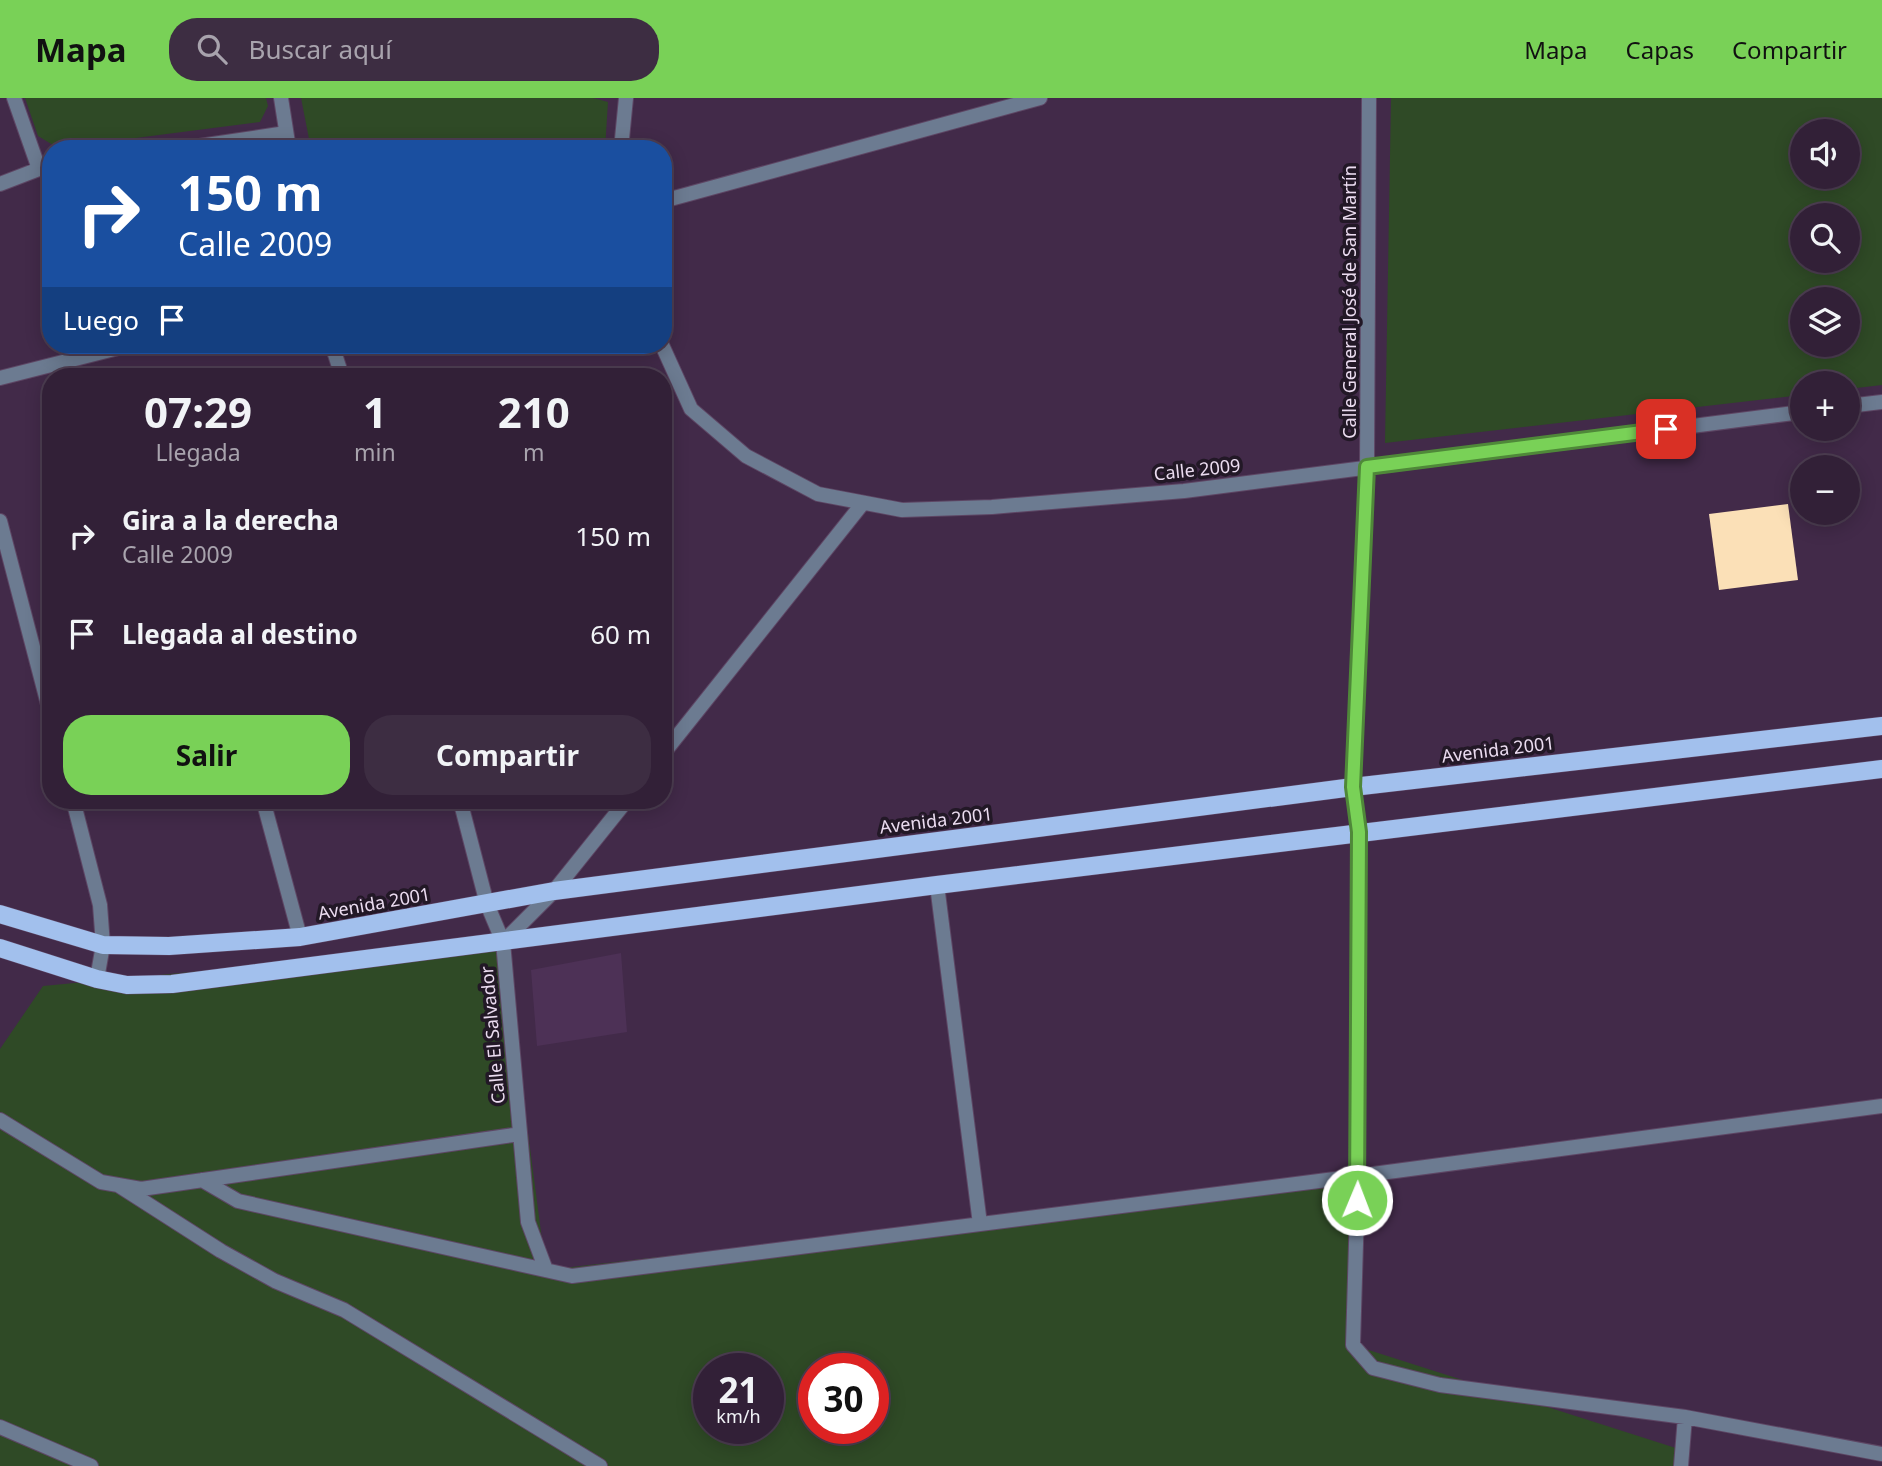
<!DOCTYPE html>
<html lang="es">
<meta charset="utf-8">
<style>
:root{--surface:#322037;--page:#3d2d42;--text:#f1f3f6;--muted:#a8a3ad;--line:#4d3e52;--accent:#79d157}
body{margin:0;font-family:"Noto Sans",sans-serif;background:var(--page);color:var(--text);height:100vh;display:flex;flex-direction:column;font-size:26px;white-space:nowrap}
*{box-sizing:border-box;margin:0}
p{font-size:23px;color:var(--muted)}
.icon{flex:none;width:38px;height:38px;fill:none;stroke:currentColor;stroke-width:2;stroke-linecap:round;stroke-linejoin:round}
.map{position:relative;flex:1;overflow:hidden}
.details{position:absolute;left:42px;top:270px;width:630px;height:441px;display:flex;flex-direction:column;background:var(--surface);border-radius:28px;box-shadow:0 4px 18px #0003,0 0 0 2px var(--line)}
.details>*{flex:none}
.hud{position:absolute;left:42px;top:42px;width:630px;height:214px;border-radius:28px;box-shadow:0 4px 18px #0003,0 0 0 2px var(--line);background:#1a4fa0;color:#fff;overflow:hidden}
.fabs{position:absolute;left:1790px;top:21px;display:grid;gap:14px}
.fabs a{display:grid;place-items:center;width:70px;height:70px;border-radius:50%;background:var(--surface);box-shadow:0 4px 18px #0003,0 0 0 2px var(--line);font-size:35px}
.speed{position:absolute;left:693px;top:1255px;display:flex;gap:14px;font-size:35px;font-weight:700;text-align:center}
.speed>*{display:grid;place-content:center;width:91px;height:91px;border-radius:50%;background:var(--surface);box-shadow:0 4px 18px #0003,0 0 0 2px var(--line);line-height:1}
.speed small{font-size:18px;font-weight:400}
.speed .limit{border:10px solid #d22;background:#fff;color:#111}
.pin{position:absolute;display:grid;place-items:center;width:60px;height:60px;color:#fff;margin:-30px;border-radius:14px;box-shadow:0 4px 10px #0006}
.me{position:absolute;width:77px;margin:-38px;rotate:1deg;stroke-linejoin:round;filter:drop-shadow(0 0 5px #0008)}
.turn{display:flex;align-items:center;gap:24px;height:147px;padding:0 21px;font-size:32px}
.turn .icon{width:91px;height:91px;stroke-width:2.5}
.turn b{display:block;font-size:49px;line-height:60px}
.then{display:flex;align-items:center;height:66px;padding:0 21px;background:#0003;gap:14px;font-size:26px}
.eta{display:flex;justify-content:space-evenly;align-items:center;height:119px;text-align:center}
.eta b{font-size:42px;font-weight:700;line-height:49px}
.primary-button{display:flex;gap:14px;margin-top:auto;padding:14px 21px}
.primary-button a{flex:1;height:80px;border-radius:28px;background:var(--accent);color:#111;font-size:28px;font-weight:700;line-height:80px;text-align:center}
.primary-button a+a{background:var(--page);color:var(--text)}
ul{padding:0;list-style:none}
li{display:flex;align-items:center;gap:21px;height:98px;padding:0 21px}
li div{flex:1}
li b{display:block;font-size:26px}
li em{font-style:normal}
header{display:flex;align-items:center;gap:42px;box-sizing:border-box;height:98px;padding:0 35px;background:var(--accent);color:#111}
header strong{font-size:33px}
nav{display:flex;gap:38px;margin-inline-start:auto;font-size:24px}
.search{width:490px;height:63px;background:var(--page);display:flex;align-items:center;gap:18px;box-sizing:border-box;padding:0 24px;border-radius:28px;color:var(--muted);font-size:26px}
.map>svg:first-child{display:block}
</style>
<header>
<strong>Mapa</strong>
<div class="search"><svg class="icon" aria-label="search" viewBox="0 0 24 24"><circle cx="10" cy="10" r="6"/><path d="M15 15l6 6"/></svg>Buscar aquí</div>
<nav><a>Mapa</a><a>Capas</a><a>Compartir</a></nav>
</header>
<div class="map">
<svg width="1882" height="1368" viewBox="0 0 1882 1368">
<rect width="100%" height="100%" fill="#422a49"/>
<!-- built -->
<path fill="#4d3156" d="M621 855 627 934 537 948 531 872Z"/>
<!-- green -->
<path fill="#2f4a26" fill-rule="evenodd" d="M25 0H266L268 8 260 24 58 50 38 38Z
M301 0H593L608 4 605 51H311Z
M1391 0H1882V287L1848 291V285H1802V297L1385 345ZM1848 33V79H1802V33ZM1848 117V163H1802V117ZM1802 201H1848V247H1802Z
M503 844 546 1172 1358 1078 1353 1247 1682 1352 1684 1368H0V951L43 888ZM709 1270H768V1330H709ZM814 1270H873V1330H814Z"/>
<!-- building -->
<path fill="#fbe0b7" d="M1788 406 1798 482 1719 492 1709 416Z"/>
<g fill="none" stroke-linecap="round" stroke-linejoin="round">
<!-- lane casing -->
<g stroke="#5d4664" stroke-width="16">
<path id="lane" d="M263 702 300 839"/>
</g>
<!-- street casing -->
<g stroke="#5d4664" stroke-width="16">
<path id="street" d="M14 0 39 71
M281 0 289 51
M1369 0 1367 369 1353 689 1359 734 1358 1078 1353 1247 1373 1270 1440 1287 1685 1319 1882 1356
M179 51 286 35
M621 51 626 0
M0 86 39 71 51 70
M663 103 1040 0
M332 247 342 278
M662 247 691 311 746 358 818 396 902 412 992 409 1184 393 1802 314
M0 280 130 247
M1848 308 1882 304
M0 423 51 618
M663 656 863 405
M73 702 100 807 103 847 97 881
M460 702 487 806 503 844 528 1124 546 1172
M937 787 980 1126
M503 844 554 793 627 702
M0 1022 101 1084 141 1091 520 1036
M202 1082 238 1103 572 1178 1358 1078 1882 1008
M118 1087 221 1153 275 1183 344 1212 600 1368
M0 1329 91 1368
M1681 1368 1685 1319"/>
</g>
<!-- primary casing -->
<g stroke="#5d4664" stroke-width="19">
<path id="primary" d="M0 816 103 847 169 848 300 839 554 793 1353 689 1882 628
M0 850 97 881 127 887 172 886 937 787 1882 671"/>
</g>
<!-- lane -->
<use href="#lane" stroke="#6c7b91" stroke-width="14"/>
<!-- street -->
<use href="#street" stroke="#6c7b91" stroke-width="14"/>
<!-- primary -->
<use href="#primary" stroke="#a2c0ed" stroke-width="18"/>
</g>
<g fill="none" stroke-linecap="round" stroke-linejoin="round">
<!-- route casing -->
<g stroke="#4f8839" stroke-width="18">
<path id="route" d="M1357 1102 1359 734 1353 689 1367 369 1666 331"/>
</g>
<!-- route -->
<use href="#route" stroke="#79d157" stroke-width="12"/>
</g>
<g text-anchor="middle" dominant-baseline="central" stroke-width="7" stroke-linejoin="round" paint-order="stroke">
<!-- street labels -->
<g font-size="18" fill="#ebdcf0" stroke="#221826">
<text transform="translate(1349 204) rotate(-90)">Calle General José de San Martín</text>
<text transform="translate(1197 371) rotate(-6)">Calle 2009</text>
<text transform="translate(1498 651) rotate(-7)">Avenida 2001</text>
<text transform="translate(936 722) rotate(-7)">Avenida 2001</text>
<text transform="translate(374 805) rotate(-10)">Avenida 2001</text>
<text transform="translate(492 937) rotate(-95)">Calle El Salvador</text>
</g>
</g>
</svg>
<div class="fabs">
<a><svg class="icon" aria-label="sound" viewBox="0 0 24 24"><path d="M4 9h4l5-4v14l-5-4H4zM17 9q2 3 0 6"/></svg></a>
<a><svg class="icon" aria-label="search" viewBox="0 0 24 24"><circle cx="10" cy="10" r="6"/><path d="M15 15l6 6"/></svg></a>
<a><svg class="icon" aria-label="layers" viewBox="0 0 24 24"><path d="M12 4l9 5-9 5-9-5zM3 14l9 5 9-5"/></svg></a>
<a>+</a>
<a>−</a>
</div>
<div class="speed"><div>21<small>km/h</small></div><div class="limit">30</div></div>
<div class="pin" style="left:1666px;top:331px;background:#d93025"><svg class="icon" aria-label="arrive" viewBox="0 0 24 24"><path d="M6 21V4h12l-3 4 3 4H6"/></svg></div>
<svg class="me" style="left:1357px;top:1102px" viewBox="-20 -20 40 40"><circle r="17" fill="#79d157" stroke="#fff" stroke-width="3"/><path d="M0-11L8 9 0 5-8 9z" fill="#fff"/></svg>
<div class="hud">
<div class="turn"><svg class="icon" aria-label="right" viewBox="0 0 24 24"><path d="M7 20v-9h11M14 6l5 5-5 5"/></svg><div><b>150 m</b>Calle 2009</div></div>
<div class="then">Luego<svg class="icon" aria-label="arrive" viewBox="0 0 24 24"><path d="M6 21V4h12l-3 4 3 4H6"/></svg></div>
</div>
<section class="details">
<div class="eta">
<div><b>07:29</b><p>Llegada</p></div>
<div><b>1</b><p>min</p></div>
<div><b>210</b><p>m</p></div>
</div>
<ul>
<li><svg class="icon" aria-label="right" viewBox="0 0 24 24"><path d="M7 20v-9h11M14 6l5 5-5 5"/></svg><div><b>Gira a la derecha</b><p>Calle 2009</p></div><em>150 m</em></li>
<li><svg class="icon" aria-label="arrive" viewBox="0 0 24 24"><path d="M6 21V4h12l-3 4 3 4H6"/></svg><div><b>Llegada al destino</b></div><em>60 m</em></li>
</ul>
<div class="primary-button"><a>Salir</a><a>Compartir</a></div>
</section>
</div>
